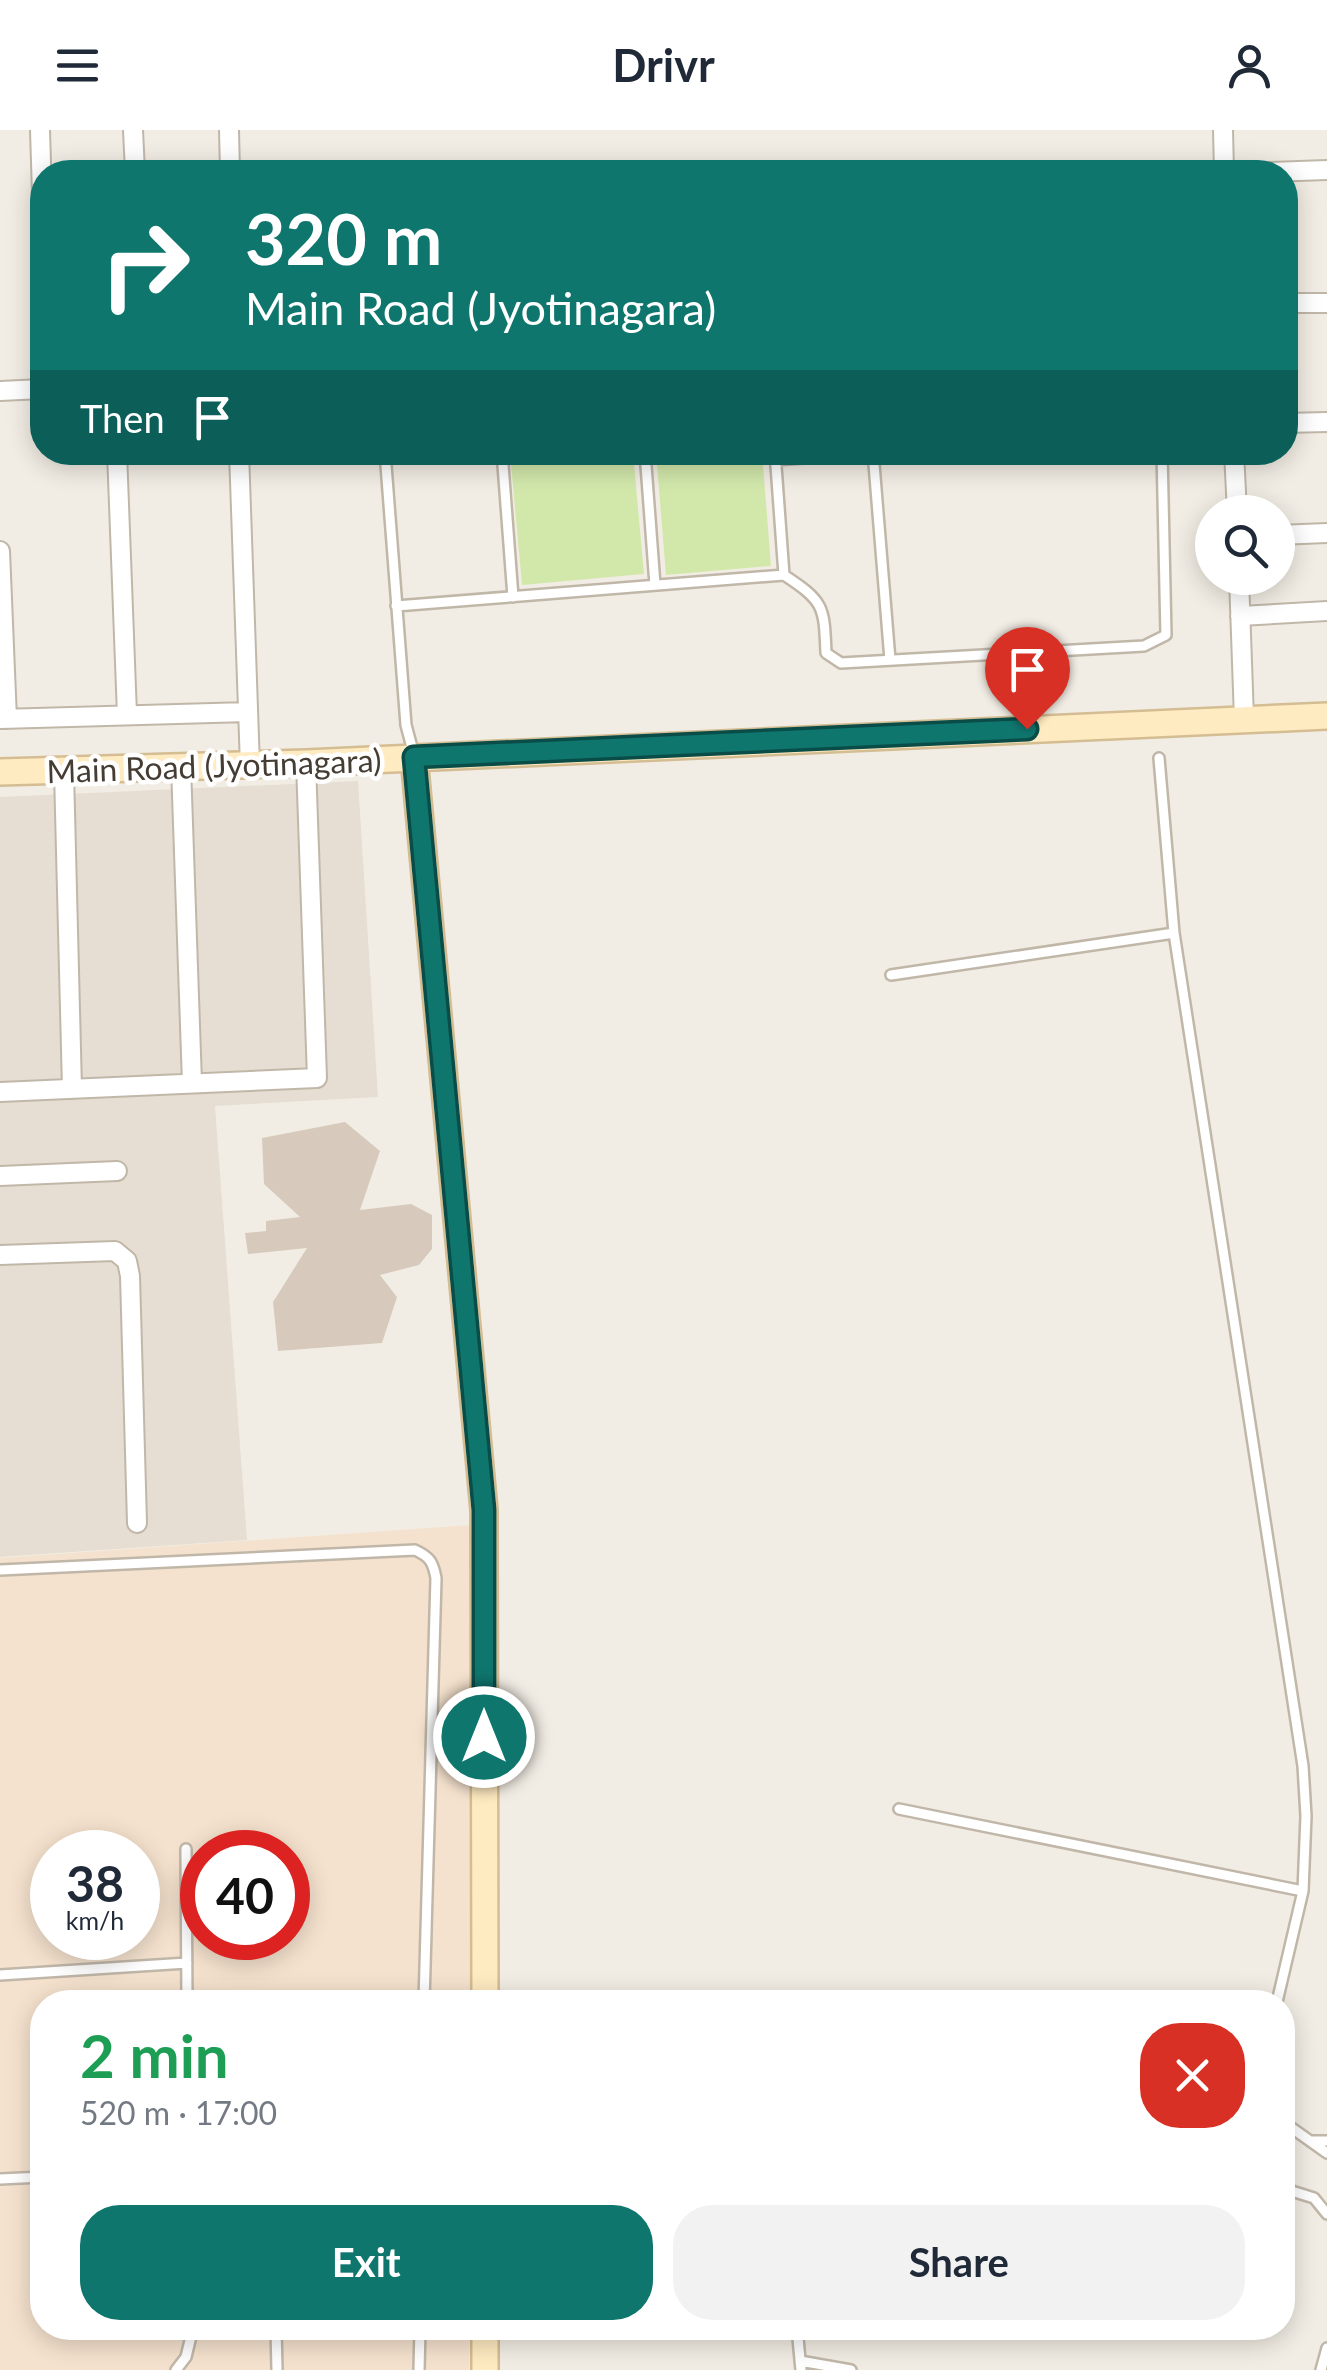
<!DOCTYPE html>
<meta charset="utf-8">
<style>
:root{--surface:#fff;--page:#f2f2f3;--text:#1f2937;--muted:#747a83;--accent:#0f766e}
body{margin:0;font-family:Lato,sans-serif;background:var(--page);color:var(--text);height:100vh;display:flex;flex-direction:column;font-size:38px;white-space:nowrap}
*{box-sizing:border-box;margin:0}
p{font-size:32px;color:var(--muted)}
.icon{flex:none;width:55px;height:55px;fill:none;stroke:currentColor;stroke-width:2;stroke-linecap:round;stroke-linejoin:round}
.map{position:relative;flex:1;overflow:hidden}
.side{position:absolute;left:30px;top:1860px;width:1265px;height:350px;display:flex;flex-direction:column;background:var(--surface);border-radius:40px;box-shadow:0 5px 25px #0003}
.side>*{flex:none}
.hud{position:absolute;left:30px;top:30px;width:1268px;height:305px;border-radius:40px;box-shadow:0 5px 25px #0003;background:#0f766e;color:#fff;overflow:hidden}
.controls{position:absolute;left:1195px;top:365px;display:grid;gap:20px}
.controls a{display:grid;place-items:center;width:100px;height:100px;border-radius:50%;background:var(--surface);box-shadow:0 5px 25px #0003;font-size:50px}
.speed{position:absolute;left:30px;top:1700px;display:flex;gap:20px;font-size:50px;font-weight:700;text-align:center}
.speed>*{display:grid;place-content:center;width:130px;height:130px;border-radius:50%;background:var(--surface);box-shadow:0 5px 25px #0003;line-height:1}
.speed small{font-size:25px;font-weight:400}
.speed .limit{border:15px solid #d22;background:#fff;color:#111}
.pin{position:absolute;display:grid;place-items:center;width:85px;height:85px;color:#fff;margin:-102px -42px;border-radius:50% 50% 50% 0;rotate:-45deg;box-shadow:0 0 10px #0007}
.pin .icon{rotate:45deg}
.me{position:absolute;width:110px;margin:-55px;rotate:0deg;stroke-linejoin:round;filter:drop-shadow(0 0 8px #0008)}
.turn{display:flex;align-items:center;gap:35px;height:210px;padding:0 50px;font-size:45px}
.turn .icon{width:130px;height:130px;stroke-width:2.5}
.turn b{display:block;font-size:70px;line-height:85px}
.then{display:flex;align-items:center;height:95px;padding:0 50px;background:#0003;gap:20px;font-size:38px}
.round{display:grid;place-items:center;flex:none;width:105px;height:105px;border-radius:40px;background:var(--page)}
.head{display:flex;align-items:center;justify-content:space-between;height:170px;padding:0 50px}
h1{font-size:60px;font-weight:700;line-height:75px;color:#1e9e55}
.primary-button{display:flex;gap:20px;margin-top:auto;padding:20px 50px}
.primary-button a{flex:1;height:115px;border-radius:40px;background:var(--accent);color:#fff;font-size:40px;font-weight:700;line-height:115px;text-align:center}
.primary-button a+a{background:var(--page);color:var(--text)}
header{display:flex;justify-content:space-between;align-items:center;height:130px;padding:0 50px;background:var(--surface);font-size:45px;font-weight:700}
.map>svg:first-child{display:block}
</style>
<header><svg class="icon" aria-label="menu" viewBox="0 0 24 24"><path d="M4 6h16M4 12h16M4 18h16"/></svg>Drivr<svg class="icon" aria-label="person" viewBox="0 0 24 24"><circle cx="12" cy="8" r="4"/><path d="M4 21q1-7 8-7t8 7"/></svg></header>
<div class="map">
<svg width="1327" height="2240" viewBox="0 0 1327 2240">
<rect width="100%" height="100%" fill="#f2ede4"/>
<!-- residential -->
<path fill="#e6ded2" d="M358 651 378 967 215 976 247 1410 0 1427V667Z"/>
<!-- commercial -->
<path fill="#f5e2ce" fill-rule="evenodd" d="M471 1395 473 1872H42V2198H470L469 2240H0V1428ZM52 1722H138V1808H52ZM202 1722H288V1808H202Z"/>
<!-- green -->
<path fill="#d2e8ab" d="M510 323H633L644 444 522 455Z
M656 323H762L771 436 666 445Z"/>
<!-- building -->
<path fill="#d7cabc" d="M345 992 380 1021 360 1080 411 1074 432 1085V1119L419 1135 380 1145 397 1167 382 1213 278 1221 273 1172 307 1118 248 1124 245 1103 266 1101V1091L300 1087 264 1054 262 1008Z"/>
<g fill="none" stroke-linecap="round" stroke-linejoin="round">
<!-- lane casing -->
<g stroke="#c1b7a9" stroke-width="14">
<path id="lane" d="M385 322 406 595 414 625
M502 322 513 467
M645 322 655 455
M873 322 890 530
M385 324 409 322
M776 330 873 323
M784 445C825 472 824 477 826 523L841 533 1144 516 1166 505 1162 322
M396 476 784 445 775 322
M1159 628 1174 803 1303 1636 1306 1686 1303 1761 1277 1872
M891 845 1174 803
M0 1440 415 1420C430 1427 433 1432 436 1448L424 1872
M899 1679 1303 1761
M186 1719 187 1872
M0 1845 187 1833
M1282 1991 1327 2023
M1311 2011H1327
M0 2049 42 2047
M1282 2058 1314 2068 1327 2084
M276 2198 277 2240
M797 2198 801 2240
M800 2231 851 2240
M176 2240 186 2227 193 2198
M419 2240 420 2198
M1321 2240 1327 2218"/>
</g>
<!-- street casing -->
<g stroke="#c1b7a9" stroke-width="22">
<path id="street" d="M40 0 42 64
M133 0 135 42
M229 0 230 42
M1223 0 1224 42
M1267 42 1327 40
M1285 173H1327
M0 261 42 259
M1285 293 1327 292
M117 322 127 585
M239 322 250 636
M1234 322 1237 382
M1278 405 1327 403
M0 421 7 589
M1239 448 1244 589
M1240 486 1327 481
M0 589 248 582
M181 636 192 953
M64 642 72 959
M0 962 317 948 306 633
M0 1046 117 1041
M0 1125 115 1121 127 1131 130 1146 137 1393"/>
</g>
<!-- secondary casing -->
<g stroke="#d4bd93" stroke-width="30">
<path id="secondary" d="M414 627 484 1380 485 1872
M0 642 306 633 1327 586
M485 2198V2240"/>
</g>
<!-- lane -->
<use href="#lane" stroke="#fff" stroke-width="9"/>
<!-- street -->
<use href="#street" stroke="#fff" stroke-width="18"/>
<!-- secondary -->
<use href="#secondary" stroke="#ffebc1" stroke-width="25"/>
</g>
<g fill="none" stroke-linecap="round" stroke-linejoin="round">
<!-- route casing -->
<g stroke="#0a4d48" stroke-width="25">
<path id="route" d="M484 1607V1380L414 627 1027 599"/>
</g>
<!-- route -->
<use href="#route" stroke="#0f766e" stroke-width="18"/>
</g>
<g text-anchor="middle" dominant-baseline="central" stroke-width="9" stroke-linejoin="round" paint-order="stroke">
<!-- street labels -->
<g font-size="32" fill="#453d34" stroke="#fff">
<text transform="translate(214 635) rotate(-2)">Main Road (Jyotinagara)</text>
</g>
</g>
</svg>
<div class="controls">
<a><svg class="icon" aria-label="search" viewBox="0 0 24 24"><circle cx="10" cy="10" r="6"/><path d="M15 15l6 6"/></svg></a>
</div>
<div class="speed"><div>38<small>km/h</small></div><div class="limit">40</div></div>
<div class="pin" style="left:1027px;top:599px;background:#d93025"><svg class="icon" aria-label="arrive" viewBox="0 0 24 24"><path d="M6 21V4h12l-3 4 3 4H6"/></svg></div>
<svg class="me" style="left:484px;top:1607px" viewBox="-20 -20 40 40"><circle r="17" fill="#0f766e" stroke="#fff" stroke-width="3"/><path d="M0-11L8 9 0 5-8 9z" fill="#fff"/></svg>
<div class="hud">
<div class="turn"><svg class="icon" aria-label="right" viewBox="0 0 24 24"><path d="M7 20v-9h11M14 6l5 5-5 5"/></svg><div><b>320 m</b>Main Road (Jyotinagara)</div></div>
<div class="then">Then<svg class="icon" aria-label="arrive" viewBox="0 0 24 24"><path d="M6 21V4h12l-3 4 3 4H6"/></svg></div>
</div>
<section class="side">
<div class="head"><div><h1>2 min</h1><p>520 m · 17:00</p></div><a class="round" style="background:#d93025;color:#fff"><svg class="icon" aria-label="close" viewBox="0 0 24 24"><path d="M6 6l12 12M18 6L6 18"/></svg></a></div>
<div class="primary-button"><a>Exit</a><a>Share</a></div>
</section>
</div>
